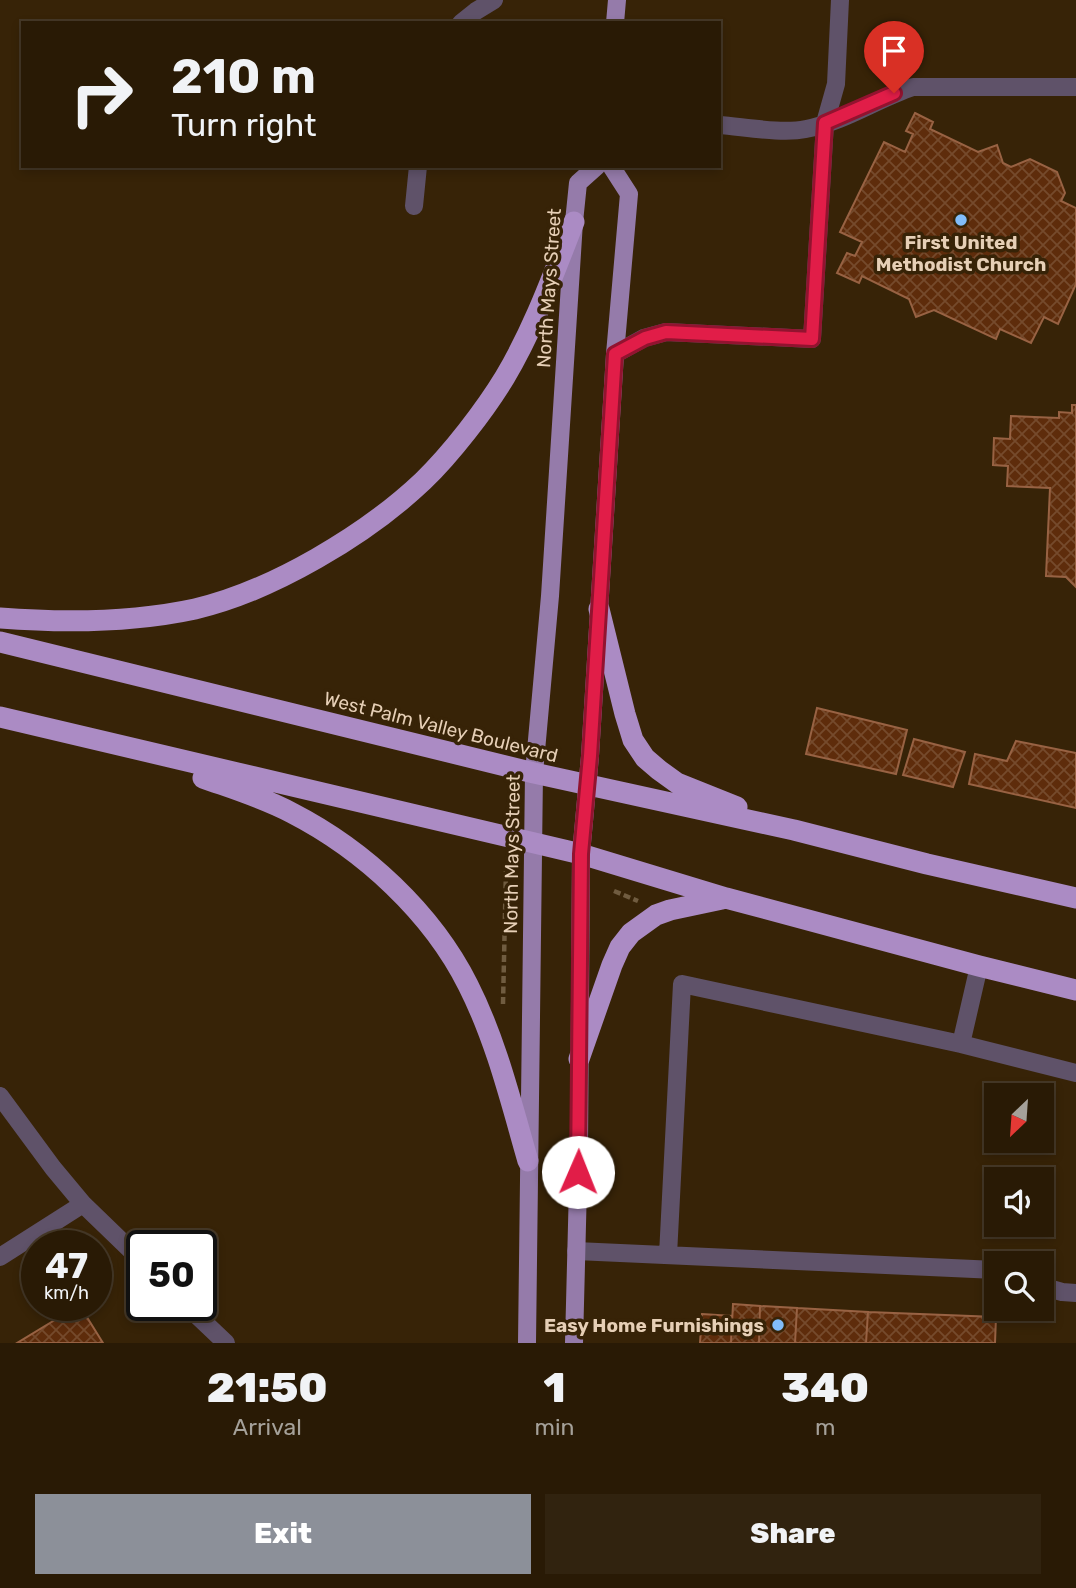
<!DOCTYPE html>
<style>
:root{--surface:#291a05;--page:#31230f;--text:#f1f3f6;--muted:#a5a19a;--line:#453827;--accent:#8c9099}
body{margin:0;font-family:Rubik,sans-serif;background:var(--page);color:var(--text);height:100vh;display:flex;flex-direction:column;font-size:26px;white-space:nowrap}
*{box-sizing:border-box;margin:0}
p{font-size:23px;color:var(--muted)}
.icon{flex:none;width:38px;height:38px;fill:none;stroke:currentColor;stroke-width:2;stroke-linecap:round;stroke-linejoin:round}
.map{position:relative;height:1343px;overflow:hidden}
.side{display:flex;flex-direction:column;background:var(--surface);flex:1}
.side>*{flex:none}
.top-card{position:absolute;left:21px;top:21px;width:700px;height:147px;border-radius:0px;box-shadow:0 4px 10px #0003,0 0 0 2px var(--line);background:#291a05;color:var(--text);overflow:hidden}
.needle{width:46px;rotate:205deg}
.tools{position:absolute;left:984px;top:1083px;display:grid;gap:14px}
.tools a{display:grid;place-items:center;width:70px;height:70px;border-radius:0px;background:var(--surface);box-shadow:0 4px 10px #0003,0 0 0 2px var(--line);font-size:35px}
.speed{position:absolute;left:21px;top:1230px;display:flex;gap:14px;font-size:35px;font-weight:700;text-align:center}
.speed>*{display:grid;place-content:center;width:91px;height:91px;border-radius:50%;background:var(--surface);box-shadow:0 4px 10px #0003,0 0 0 2px var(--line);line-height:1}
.speed small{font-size:18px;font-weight:400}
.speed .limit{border:4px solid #111;border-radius:10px;background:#fff;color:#111}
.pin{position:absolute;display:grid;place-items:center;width:60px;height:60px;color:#fff;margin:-72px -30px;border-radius:50% 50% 50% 0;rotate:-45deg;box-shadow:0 0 7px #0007}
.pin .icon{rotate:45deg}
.me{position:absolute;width:77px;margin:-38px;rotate:1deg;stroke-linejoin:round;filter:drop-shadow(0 0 5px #0008)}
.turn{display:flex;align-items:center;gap:24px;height:147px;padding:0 35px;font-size:32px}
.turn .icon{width:91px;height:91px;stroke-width:2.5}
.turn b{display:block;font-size:49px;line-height:60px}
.eta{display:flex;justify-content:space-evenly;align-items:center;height:119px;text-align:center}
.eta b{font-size:42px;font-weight:800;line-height:49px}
.button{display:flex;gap:14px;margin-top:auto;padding:14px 35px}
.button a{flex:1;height:80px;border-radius:0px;background:var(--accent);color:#fff;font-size:28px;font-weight:800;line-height:80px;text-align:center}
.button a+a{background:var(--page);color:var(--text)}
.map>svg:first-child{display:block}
</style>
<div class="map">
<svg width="1076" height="1343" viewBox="0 0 1076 1343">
<defs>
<pattern id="building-cross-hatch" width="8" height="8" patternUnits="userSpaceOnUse" patternTransform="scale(1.75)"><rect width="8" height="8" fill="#5e2c0b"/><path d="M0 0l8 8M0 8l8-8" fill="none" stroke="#754a2c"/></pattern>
</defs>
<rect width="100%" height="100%" fill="#372307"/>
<!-- building -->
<path fill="url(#building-cross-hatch)" stroke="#986243" stroke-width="2" d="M915 113 933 122 930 129 978 152 997 145 1003 163 1011 167 1030 159 1057 172 1065 193 1061 201 1076 208V284L1058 324 1044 317 1031 343 1000 329 996 339 934 310 916 317 909 299 862 276 859 283 837 273 847 253 855 256 862 242 840 232 884 142 905 152 913 134 906 131Z
M1072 405H1076V587L1066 577 1046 576 1050 488 1007 486 1008 466 993 465 994 438 1010 439 1011 416 1059 418V412L1072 413Z
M817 708 907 730 896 774 806 754Z
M914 739 965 752 953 787 903 775Z
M1016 741 1076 753V808L969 784 975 754 1007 761Z
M733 1304 760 1306 759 1343H731Z
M78 1306H80L103 1343H17Z
M760 1306 797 1308 795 1343H759Z
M797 1308 868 1312 866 1343H795Z
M868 1312 996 1317 995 1343H866Z
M702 1314 732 1316 731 1343H700Z"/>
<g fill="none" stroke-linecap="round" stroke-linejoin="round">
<!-- path -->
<path stroke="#705c40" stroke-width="4.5" stroke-dasharray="7 3.5" stroke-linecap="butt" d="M614 891 638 901
M503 1004 506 869 513 870"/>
<!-- minor -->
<path stroke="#5f5269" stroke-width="18" d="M461 23 476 11 494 0
M719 125C745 127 782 134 806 129 844 122 877 99 913 87H1076
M414 206 418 166
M615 354 644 338 666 332 812 339 825 123 836 84 840 0
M961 1044 979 966
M0 1096 53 1168 83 1204 142 1261
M576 1251 996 1270
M668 1255 682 984 961 1044 1076 1073
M0 1257 83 1204
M1041 1286 1062 1292 1076 1293
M187 1306 226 1343"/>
<!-- major -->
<path stroke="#957baa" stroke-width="18" d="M615 23 617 0
M527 1343 534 773 550 596 574 222 578 183 597 166
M574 1343 579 1146 581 854 590 756 615 354 629 194 611 166"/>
<!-- highway -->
<path stroke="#ab8bc4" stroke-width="21" d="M599 609 625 714 633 740 645 758 659 770 677 783 737 807
M0 618C65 623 130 623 195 609 272 591 366 535 423 481 451 454 485 410 505 377 534 328 553 275 574 222
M0 642 534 773 794 830 927 864 1076 898
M0 717 581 854 726 898 979 966 1076 990
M203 778C234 789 264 798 292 813 364 850 432 913 468 985 496 1040 511 1102 528 1161
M579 1059 612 965 620 947 631 933 656 915 670 910 722 899"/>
</g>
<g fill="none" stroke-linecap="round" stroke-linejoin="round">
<!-- route casing -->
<g stroke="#92132f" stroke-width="18">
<path id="route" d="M578 1172 581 854 590 756 615 354 645 338 666 332 812 339 825 123 894 93"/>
</g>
<!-- route -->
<use href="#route" stroke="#e11d48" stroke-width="12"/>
</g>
<!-- markers -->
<g fill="#81bdfa" stroke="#372307" stroke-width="2.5">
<circle cx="961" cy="220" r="7"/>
<circle cx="778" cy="1325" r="7"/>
</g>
<g text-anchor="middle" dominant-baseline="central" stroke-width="7" stroke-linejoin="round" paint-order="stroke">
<!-- poi labels -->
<g font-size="19" font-weight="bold" fill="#e6cfb6" stroke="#372307">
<text x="961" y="242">First United<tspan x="961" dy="22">Methodist Church</tspan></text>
<text x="764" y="1325" text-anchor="end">Easy Home Furnishings</text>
</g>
<!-- street labels -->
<g font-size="19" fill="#e6cfb6" stroke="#372307">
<text transform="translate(549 288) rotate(-86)">North Mays Street</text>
<text transform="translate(441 727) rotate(14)">West Palm Valley Boulevard</text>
<text transform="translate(512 854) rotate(-89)">North Mays Street</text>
</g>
</g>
</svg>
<div class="tools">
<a><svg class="needle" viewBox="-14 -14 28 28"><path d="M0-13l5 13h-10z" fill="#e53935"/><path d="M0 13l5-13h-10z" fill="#a5a19a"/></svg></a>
<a><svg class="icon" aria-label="sound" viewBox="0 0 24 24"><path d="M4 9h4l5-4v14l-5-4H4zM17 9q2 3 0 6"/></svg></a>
<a><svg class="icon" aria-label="search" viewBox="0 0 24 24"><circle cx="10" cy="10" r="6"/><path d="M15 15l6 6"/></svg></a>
</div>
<div class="speed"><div>47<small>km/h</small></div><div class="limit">50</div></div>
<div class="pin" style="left:894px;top:93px;background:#d93025"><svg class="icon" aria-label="arrive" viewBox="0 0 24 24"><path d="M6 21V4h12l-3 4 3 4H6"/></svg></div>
<svg class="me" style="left:578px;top:1172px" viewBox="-20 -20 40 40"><circle r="19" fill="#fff"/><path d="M0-13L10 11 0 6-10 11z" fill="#e11d48"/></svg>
<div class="top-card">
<div class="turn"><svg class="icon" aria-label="right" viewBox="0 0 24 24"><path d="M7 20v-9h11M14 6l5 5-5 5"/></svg><div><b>210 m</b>Turn right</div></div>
</div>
</div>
<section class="side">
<div class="eta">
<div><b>21:50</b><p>Arrival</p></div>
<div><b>1</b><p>min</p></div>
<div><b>340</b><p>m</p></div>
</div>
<div class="button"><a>Exit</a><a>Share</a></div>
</section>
